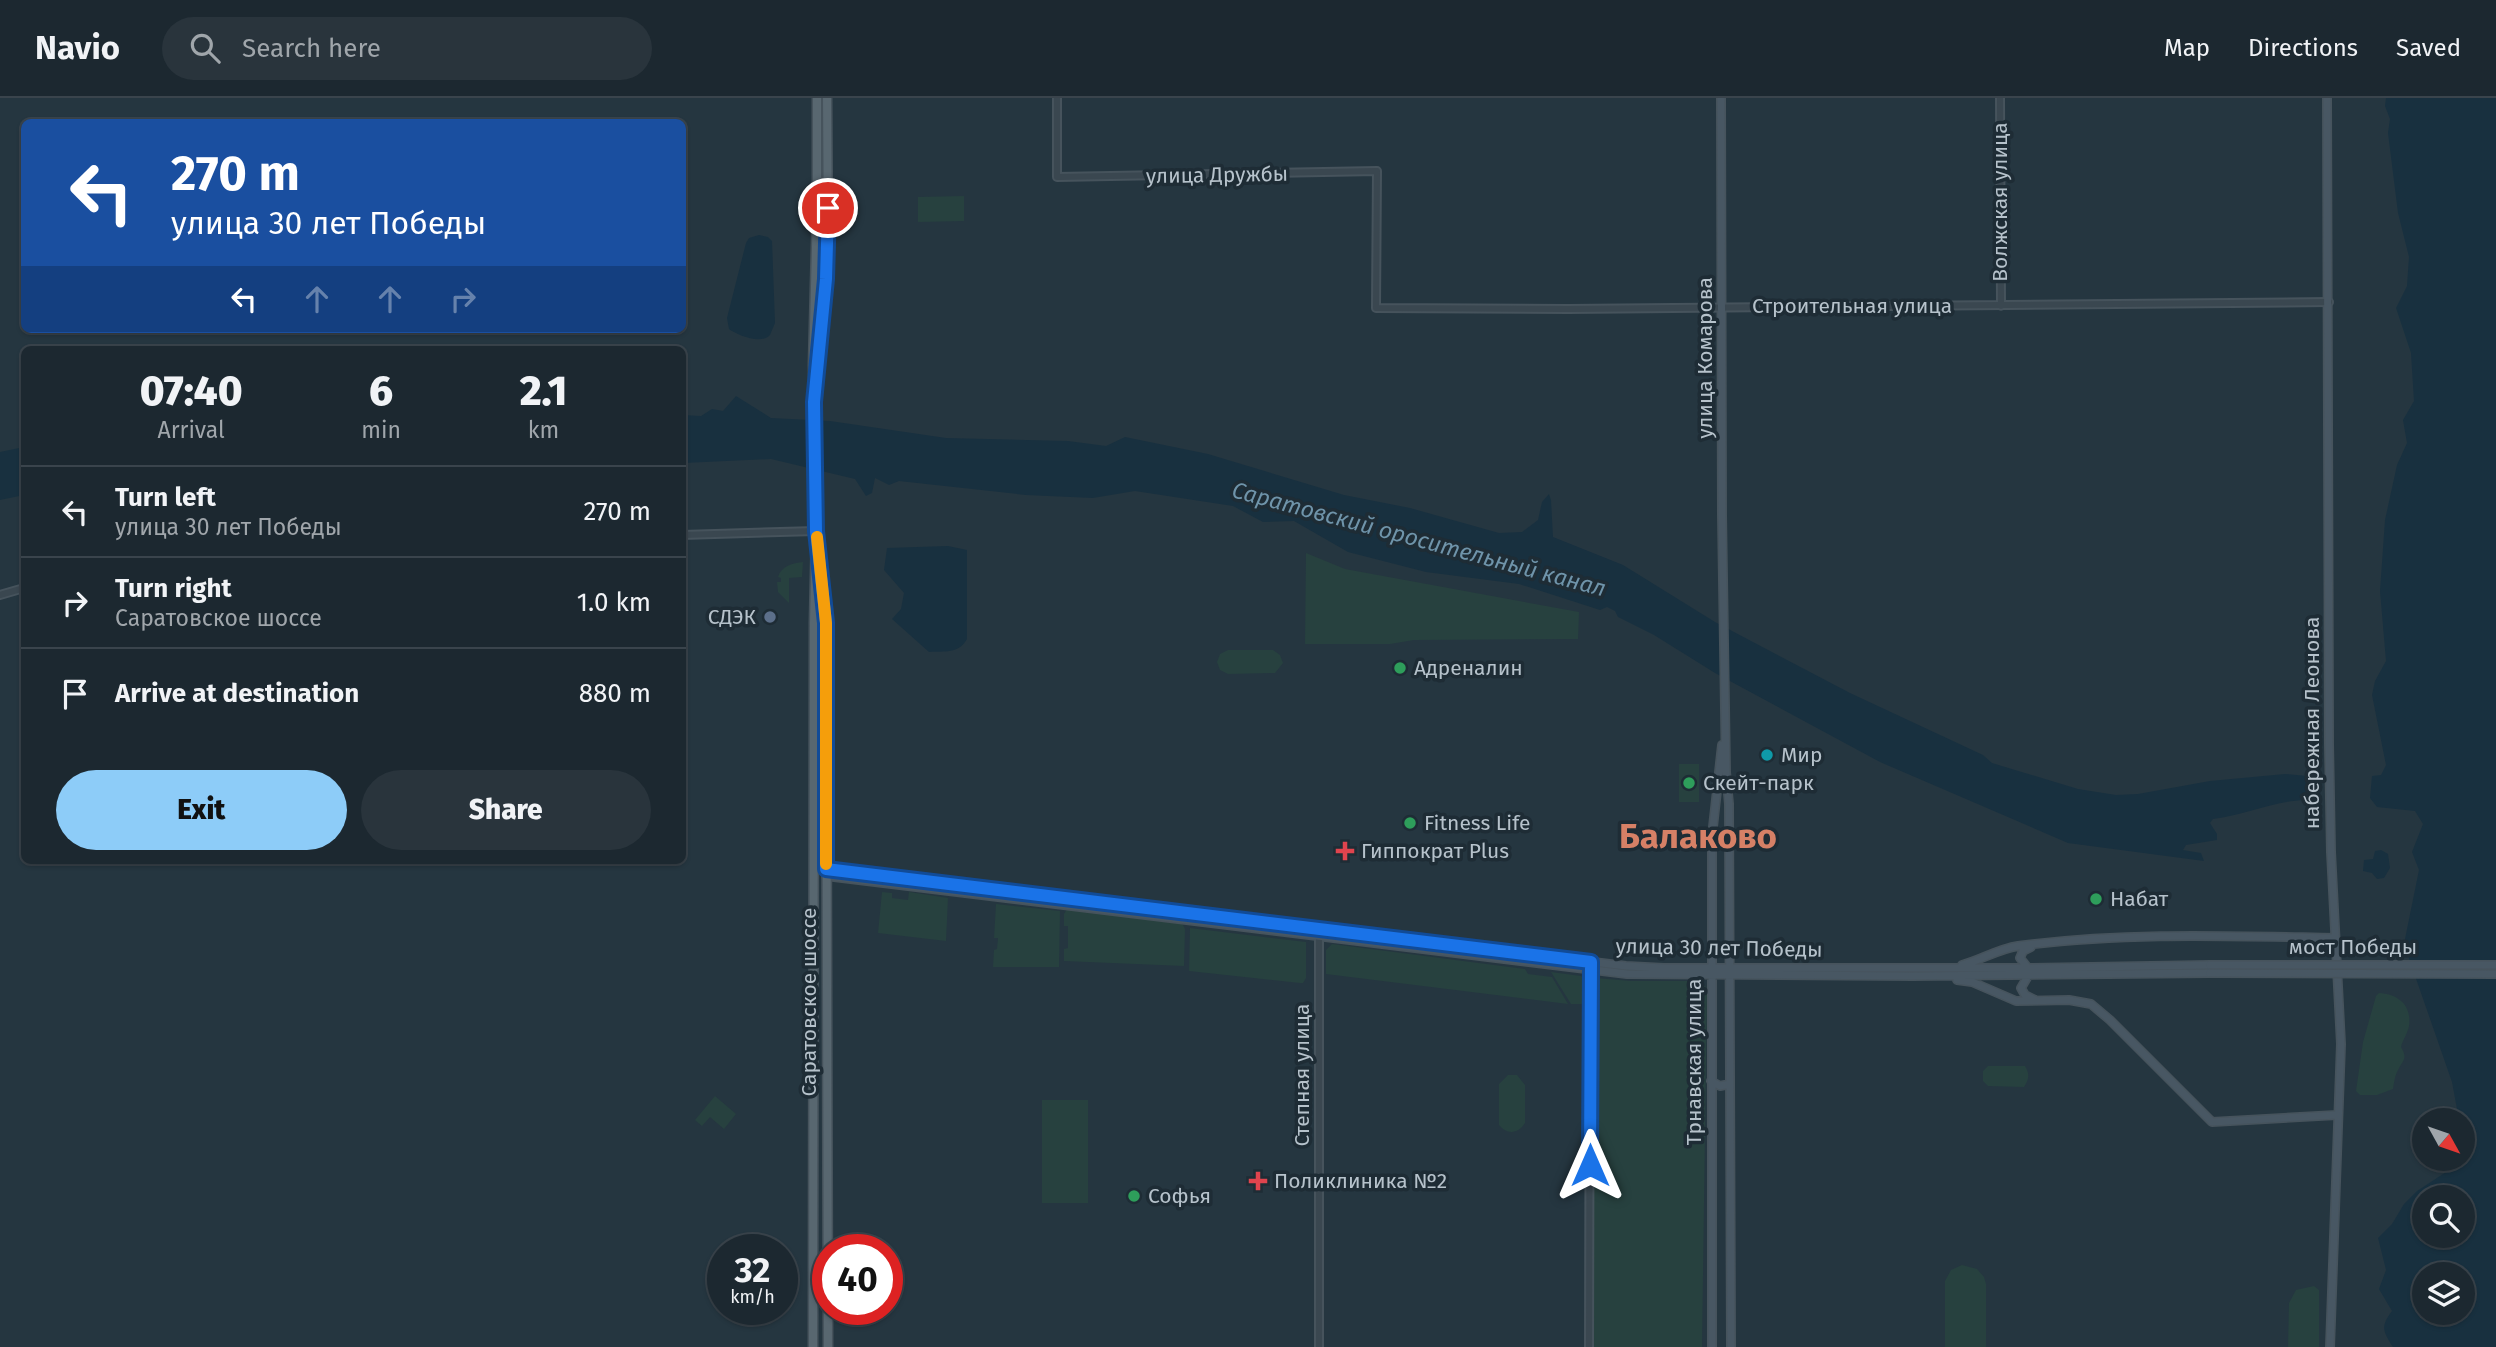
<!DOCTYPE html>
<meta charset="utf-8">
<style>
:root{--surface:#1c2830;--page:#29343c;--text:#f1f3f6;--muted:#a0a6ab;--line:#3a444c;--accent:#8dccf8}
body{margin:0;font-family:"Fira Sans",sans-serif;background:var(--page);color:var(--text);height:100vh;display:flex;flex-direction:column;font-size:26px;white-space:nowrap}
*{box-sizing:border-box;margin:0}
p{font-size:23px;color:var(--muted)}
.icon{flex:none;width:38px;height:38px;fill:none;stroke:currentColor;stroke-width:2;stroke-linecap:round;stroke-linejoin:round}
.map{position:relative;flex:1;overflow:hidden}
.sheet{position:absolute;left:21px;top:248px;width:665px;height:518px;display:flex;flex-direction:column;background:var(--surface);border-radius:10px;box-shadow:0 2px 5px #0004,0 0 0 2px var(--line)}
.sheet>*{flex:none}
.hud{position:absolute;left:21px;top:21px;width:665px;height:214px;border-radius:10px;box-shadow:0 2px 5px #0004,0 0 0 2px var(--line);background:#1a4fa0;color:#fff;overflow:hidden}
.needle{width:46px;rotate:130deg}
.tools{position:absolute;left:2412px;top:1010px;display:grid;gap:14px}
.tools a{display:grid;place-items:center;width:63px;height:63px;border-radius:50%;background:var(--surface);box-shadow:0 2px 5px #0004,0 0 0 2px var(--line);font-size:35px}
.speed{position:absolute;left:707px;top:1136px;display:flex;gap:14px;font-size:35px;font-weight:700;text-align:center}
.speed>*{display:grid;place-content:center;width:91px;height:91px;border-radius:50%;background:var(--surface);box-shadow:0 2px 5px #0004,0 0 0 2px var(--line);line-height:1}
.speed small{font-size:18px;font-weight:400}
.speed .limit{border:10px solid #d22;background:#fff;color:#111}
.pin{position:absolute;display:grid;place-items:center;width:60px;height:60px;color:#fff;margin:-30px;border:4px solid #fff;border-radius:50%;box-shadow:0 2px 7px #0007}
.me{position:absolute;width:77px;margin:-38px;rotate:0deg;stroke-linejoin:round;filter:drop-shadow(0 0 5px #0008)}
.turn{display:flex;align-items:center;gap:24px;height:147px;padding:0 35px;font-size:32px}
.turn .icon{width:91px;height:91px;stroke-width:2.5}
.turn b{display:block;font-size:49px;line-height:60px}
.lanes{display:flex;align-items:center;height:66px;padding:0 35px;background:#0003;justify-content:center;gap:35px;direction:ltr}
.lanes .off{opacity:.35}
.eta{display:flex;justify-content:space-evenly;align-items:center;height:119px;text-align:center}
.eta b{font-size:42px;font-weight:800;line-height:49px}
.button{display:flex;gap:14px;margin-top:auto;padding:14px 35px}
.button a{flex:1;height:80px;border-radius:42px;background:var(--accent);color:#111;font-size:28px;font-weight:800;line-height:80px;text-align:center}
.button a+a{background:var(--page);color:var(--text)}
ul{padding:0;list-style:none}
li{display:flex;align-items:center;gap:21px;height:91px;padding:0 35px;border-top:2px solid var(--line)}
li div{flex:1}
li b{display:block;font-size:26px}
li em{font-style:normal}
header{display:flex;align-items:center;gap:42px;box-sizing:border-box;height:98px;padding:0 35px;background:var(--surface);border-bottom:2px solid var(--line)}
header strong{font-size:33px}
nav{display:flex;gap:38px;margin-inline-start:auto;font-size:24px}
.search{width:490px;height:63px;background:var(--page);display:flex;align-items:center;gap:18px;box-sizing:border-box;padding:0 24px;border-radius:38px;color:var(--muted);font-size:26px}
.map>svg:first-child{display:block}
</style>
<header>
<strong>Navio</strong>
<div class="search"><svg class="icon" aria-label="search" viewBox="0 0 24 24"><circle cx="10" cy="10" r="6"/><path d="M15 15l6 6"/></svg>Search here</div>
<nav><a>Map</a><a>Directions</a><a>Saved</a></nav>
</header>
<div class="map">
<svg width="2496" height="1249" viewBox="0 0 2496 1249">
<rect width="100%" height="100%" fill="#253640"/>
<!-- green -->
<path fill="#27413f" d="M964 98V123L918 124V99Z
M1306 455 1345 471 1579 514 1578 541 1414 542 1390 546H1305Z
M803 464 802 479 789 480V505L778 494 777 484H781V480L778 479C781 468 793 465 803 464Z
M1228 552H1273L1280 557 1283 565 1275 575 1228 576 1220 572 1217 564 1220 556Z
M1679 666H1699V704H1679Z
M882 794 892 795V800L908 802 909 794 948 800 946 843 878 835Z
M996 806 1060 813 1059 869H993L994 852 997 851 998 840H994Z
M1067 811 1182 825 1185 831 1184 868 1064 863V851L1068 850V828H1064V816Z
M1190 830 1306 844V880L1303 885H1300L1189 873Z
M1332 846 1525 871 1528 876 1552 879 1568 906 1326 876V852Z
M1551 874 1581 878 1587 884 1586 904 1584 906H1571Z
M1596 880 1631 883H1700L1707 890 1702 1249H1591L1592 885Z
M2379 895C2398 896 2412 907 2409 928 2408 935 2403 941 2401 949 2408 961 2403 962 2398 972 2395 977 2394 985 2393 991L2377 997H2360L2356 993 2363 944 2376 898Z
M1988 968H2025C2030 976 2029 982 2024 989L1988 988 1983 983V973Z
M1508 977H1517L1525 987V1025C1518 1036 1507 1037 1499 1027V986Z
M715 998 736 1016 724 1031 710 1019 702 1028 695 1022Z
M1042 1002H1088V1105H1042Z
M1962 1167 1977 1171 1984 1179 1986 1186V1249H1945V1183L1951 1172Z
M2314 1188 2319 1192V1249H2288L2289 1205 2296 1192Z"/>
<!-- water -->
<path fill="#18303f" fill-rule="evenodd" d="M2386 0H2496V1249H2393C2383 1233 2380 1229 2392 1213L2379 1191 2386 1172 2378 1140 2392 1126 2404 1106 2417 1093 2466 1061 2462 1022H2459L2452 984 2404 846 2419 772 2412 754 2423 726 2415 713 2377 709 2370 700 2372 678 2381 677 2386 667 2372 597 2375 583 2386 563 2380 493 2385 422 2397 367 2407 345 2403 322 2414 303 2411 255 2396 210 2407 188 2409 159 2398 115 2388 35 2390 21 2385 8ZM2424 1099H2462V1138H2424ZM2424 1176H2462V1214H2424Z
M759 137 768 139 772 143 775 225C774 227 771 235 770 237 761 247 737 237 729 231L727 220 746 145 749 140Z
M736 298 771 320 830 323 946 340 1068 343 1106 348 1125 339 1208 356 1344 397 1410 410 1499 435 1522 434 1538 422 1542 404 1549 396 1551 402 1553 439 1623 467 1715 524 1850 595 1983 657 1992 665 2078 691 2116 697 2138 696 2210 683 2285 676 2307 678C2311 688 2310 694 2305 702 2273 703 2245 717 2213 721L2210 725 2217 736V742L2186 747 2183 752 2201 755 2204 763 2068 745 1880 664 1715 575 1654 537 1618 519 1615 513 1607 509 1600 512 1519 486 1426 474 1348 454 1294 423 1263 424 1233 408 1135 393 1093 400 1026 397 899 383 889 387 875 380 872 395 866 398 855 381 771 361 683 365 682 317 701 318 712 311 723 313Z
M24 349V397L0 402V354Z
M948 448 967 452V541C959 556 944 553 929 554L892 521 901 511 904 495 884 472 887 450Z
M2381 752 2388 756 2390 770 2384 780 2377 781 2372 775 2363 773 2364 762 2373 761 2375 753Z"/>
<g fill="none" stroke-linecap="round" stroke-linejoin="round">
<!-- tertiary casing -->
<g stroke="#46535c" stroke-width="10">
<path id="tertiary" d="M1057 0V79L1377 73 1376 210 1568 211 2329 204
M2000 0 2001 208
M682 437 816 433
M0 497 24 490
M1319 1249V839
M1589 1249 1590 872"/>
</g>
<!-- secondary casing -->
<g stroke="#46535c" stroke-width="10">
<path id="secondary" d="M1721 0 1722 417 1726 674 1729 706 1731 1249
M2327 0 2329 646 2331 754 2341 946 2330 1249
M826 771 1626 868 1664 870H2029L2210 867
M826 778 1627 876 1913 878 2210 875
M1962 867C1981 862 1998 851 2018 848 2123 834 2229 838 2335 840
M2028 870 2020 860 2023 853 2031 849
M2028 878 2021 890 2025 897 2035 902
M1957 882 1972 884 2016 903 2069 902 2091 906 2110 922 2212 1024 2337 1017
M1711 983 1720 988 1730 986
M1712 1249V738L1722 647"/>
</g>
<!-- primary casing -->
<g stroke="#46535c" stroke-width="11">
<path id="primary" d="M817 266 828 141 827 0
M820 461 826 525 828 1249
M813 1249 814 524 816 433 813 267 817 110V0"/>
</g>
<!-- tertiary -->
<use href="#tertiary" stroke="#3a4750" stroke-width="6"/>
<!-- secondary -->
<use href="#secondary" stroke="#485763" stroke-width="7"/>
<!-- primary -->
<use href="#primary" stroke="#586770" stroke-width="8"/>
<!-- secondary-bridge casing -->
<g stroke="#46535c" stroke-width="10" stroke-linecap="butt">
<path id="secondary-bridge" d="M2210 867H2496
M2210 875 2496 876"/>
</g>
<!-- secondary-bridge -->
<use href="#secondary-bridge" stroke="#485763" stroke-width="7"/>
</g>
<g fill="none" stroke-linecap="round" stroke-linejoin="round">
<!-- route casing -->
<g stroke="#114b97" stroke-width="18">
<path id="route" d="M828 110 826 181 814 304 816 433 826 525V771L1591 864 1590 1067"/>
</g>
<!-- route -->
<use href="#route" stroke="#1a73e8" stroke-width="12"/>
<!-- slow -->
<path stroke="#f59e0b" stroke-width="12" d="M817 439 826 525V766"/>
</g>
<!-- markers -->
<circle fill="#5c6f8a" stroke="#1e2c35" stroke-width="2.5" cx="770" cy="519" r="7"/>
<g fill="#2e9e5b" stroke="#1e2c35" stroke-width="2.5">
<circle cx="1400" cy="570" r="7"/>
<circle cx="1689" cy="685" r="7"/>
<circle cx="1410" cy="725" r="7"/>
<circle cx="2096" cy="801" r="7"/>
<circle cx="1134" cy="1098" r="7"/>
</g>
<circle fill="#0f9aa8" stroke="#1e2c35" stroke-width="2.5" cx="1767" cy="657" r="7"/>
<g fill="#e0444e" stroke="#1e2c35" stroke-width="2.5">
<path d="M1341.5 742.5h7v7h7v7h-7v7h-7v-7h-7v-7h7z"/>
<path d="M1254.5 1072.5h7v7h7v7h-7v7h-7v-7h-7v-7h7z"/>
</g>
<g text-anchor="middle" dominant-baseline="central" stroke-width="7" stroke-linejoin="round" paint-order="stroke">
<!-- street labels -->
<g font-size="21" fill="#b6c2cb" stroke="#1e2c35">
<text transform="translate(1217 77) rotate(-1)">улица Дружбы</text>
<text transform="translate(2000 104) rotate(-90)">Волжская улица</text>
<text x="1852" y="208">Строительная улица</text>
<text transform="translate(1705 260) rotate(-90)">улица Комарова</text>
<text transform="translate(2312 625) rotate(-90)">набережная Леонова</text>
<text x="2353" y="849">мост Победы</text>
<text transform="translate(1719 850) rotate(1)">улица 30 лет Победы</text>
<text transform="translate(809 904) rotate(-90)">Саратовское шоссе</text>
<text transform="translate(1694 964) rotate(-90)">Трнавская улица</text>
<text transform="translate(1302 977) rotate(-90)">Степная улица</text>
</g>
<!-- poi labels -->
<g font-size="21" fill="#b6c2cb" stroke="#1e2c35" text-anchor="start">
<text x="756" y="519" text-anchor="end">СДЭК</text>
<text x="1414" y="570">Адреналин</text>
<text x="1781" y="657">Мир</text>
<text x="1703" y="685">Скейт-парк</text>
<text x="1424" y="725">Fitness Life</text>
<text x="1361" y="753">Гиппократ Plus</text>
<text x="2110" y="801">Набат</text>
<text x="1274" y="1083">Поликлиника №2</text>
<text x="1148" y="1098">Софья</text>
</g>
<!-- water labels -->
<g font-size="23" font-style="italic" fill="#6f94aa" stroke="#1e2c35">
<text transform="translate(1419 441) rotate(15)">Саратовский оросительный канал</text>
</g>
<!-- town labels -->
<g font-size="35" font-weight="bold" fill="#d68066" stroke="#1e2c35">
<text x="1698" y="738">Балаково</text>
</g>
</g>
</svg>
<div class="tools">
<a><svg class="needle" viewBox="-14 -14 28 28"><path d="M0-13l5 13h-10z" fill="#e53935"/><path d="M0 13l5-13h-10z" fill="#a0a6ab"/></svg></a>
<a><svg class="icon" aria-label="search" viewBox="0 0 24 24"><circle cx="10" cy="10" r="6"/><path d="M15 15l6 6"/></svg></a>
<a><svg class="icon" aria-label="layers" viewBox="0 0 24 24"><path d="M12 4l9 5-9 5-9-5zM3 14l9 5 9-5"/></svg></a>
</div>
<div class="speed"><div>32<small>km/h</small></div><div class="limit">40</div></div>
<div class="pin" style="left:828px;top:110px;background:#d93025"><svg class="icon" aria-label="arrive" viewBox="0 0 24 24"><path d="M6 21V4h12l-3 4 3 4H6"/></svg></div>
<svg class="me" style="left:1590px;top:1067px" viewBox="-20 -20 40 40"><path d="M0-17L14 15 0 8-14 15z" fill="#1a73e8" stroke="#fff" stroke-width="4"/></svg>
<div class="hud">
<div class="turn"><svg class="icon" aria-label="left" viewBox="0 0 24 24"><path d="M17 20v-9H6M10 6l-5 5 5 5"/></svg><div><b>270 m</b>улица 30 лет Победы</div></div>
<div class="lanes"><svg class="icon" aria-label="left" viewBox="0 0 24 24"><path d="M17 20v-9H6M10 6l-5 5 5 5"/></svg><svg class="icon off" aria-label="ahead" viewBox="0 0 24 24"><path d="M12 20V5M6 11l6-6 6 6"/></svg><svg class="icon off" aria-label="ahead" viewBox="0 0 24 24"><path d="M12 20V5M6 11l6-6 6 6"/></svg><svg class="icon off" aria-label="right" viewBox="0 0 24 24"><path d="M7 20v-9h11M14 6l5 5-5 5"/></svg></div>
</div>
<section class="sheet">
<div class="eta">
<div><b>07:40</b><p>Arrival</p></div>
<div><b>6</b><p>min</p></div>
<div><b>2.1</b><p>km</p></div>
</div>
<ul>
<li><svg class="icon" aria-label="left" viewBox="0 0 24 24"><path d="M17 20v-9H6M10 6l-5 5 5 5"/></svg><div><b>Turn left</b><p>улица 30 лет Победы</p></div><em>270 m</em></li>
<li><svg class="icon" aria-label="right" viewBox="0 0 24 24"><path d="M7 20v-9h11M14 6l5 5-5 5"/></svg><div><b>Turn right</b><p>Саратовское шоссе</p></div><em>1.0 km</em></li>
<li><svg class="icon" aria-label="arrive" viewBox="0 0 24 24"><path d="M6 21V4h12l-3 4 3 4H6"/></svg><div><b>Arrive at destination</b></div><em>880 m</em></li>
</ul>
<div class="button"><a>Exit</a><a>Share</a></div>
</section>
</div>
